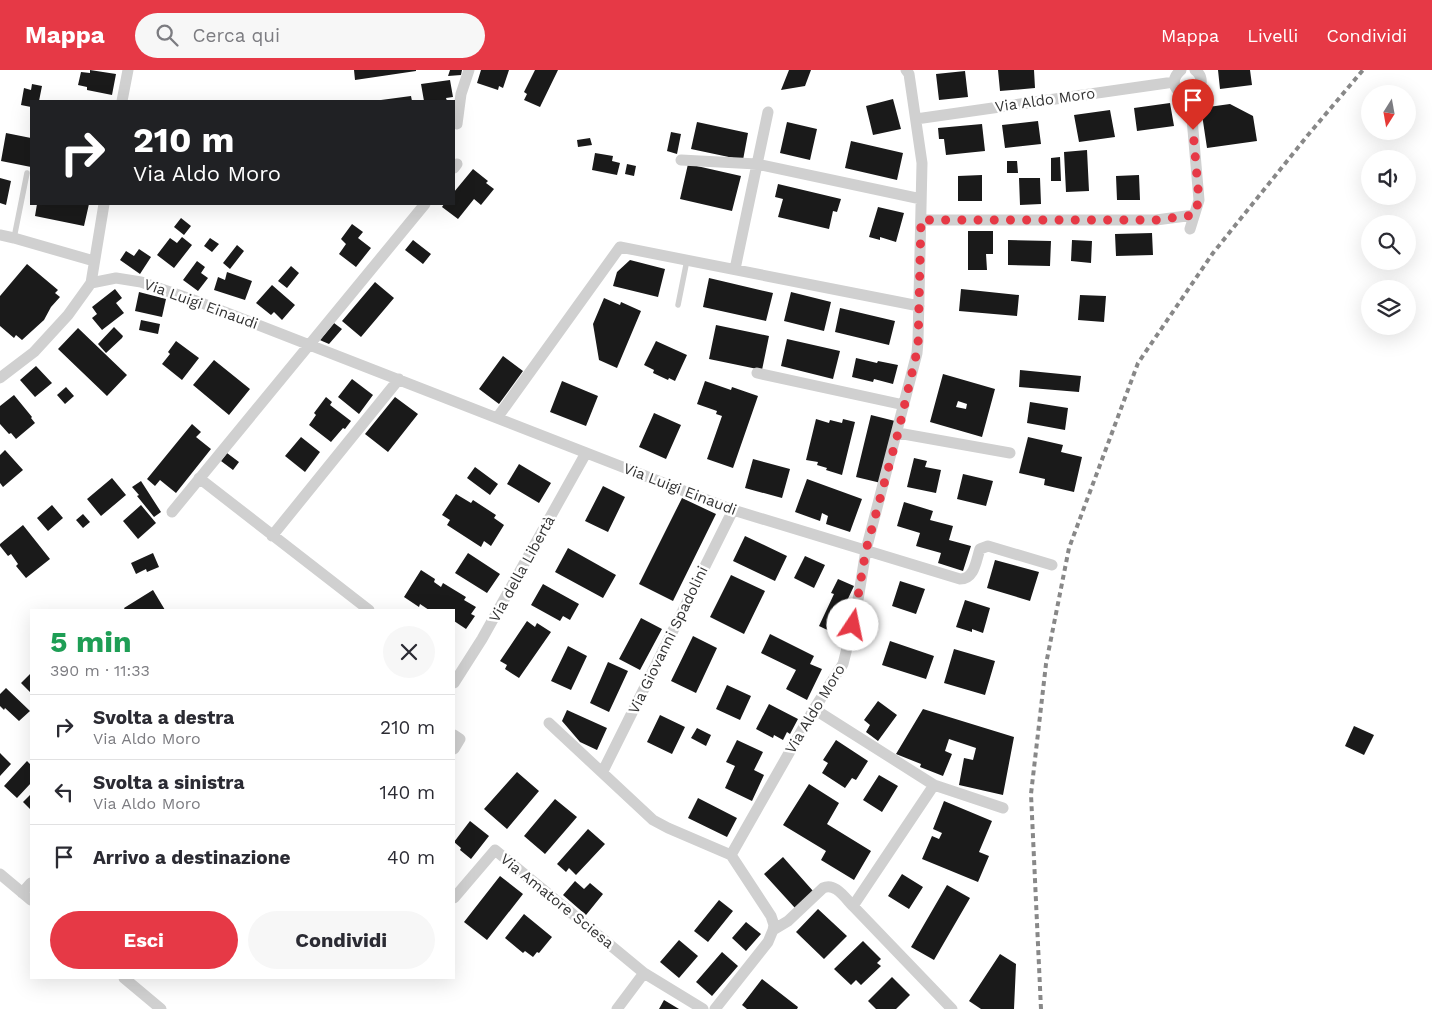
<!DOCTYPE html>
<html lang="it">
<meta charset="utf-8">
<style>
:root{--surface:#fff;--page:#f7f7f7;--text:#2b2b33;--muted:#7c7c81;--line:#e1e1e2;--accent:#e63946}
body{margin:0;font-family:"Work Sans",sans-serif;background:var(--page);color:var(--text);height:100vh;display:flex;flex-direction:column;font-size:19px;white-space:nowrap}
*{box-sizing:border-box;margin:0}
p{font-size:16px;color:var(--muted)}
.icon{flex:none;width:28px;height:28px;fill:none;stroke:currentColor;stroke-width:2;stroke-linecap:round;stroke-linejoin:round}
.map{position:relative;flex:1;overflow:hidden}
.drawer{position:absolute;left:30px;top:539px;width:425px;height:370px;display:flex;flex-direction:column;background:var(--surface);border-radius:0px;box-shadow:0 5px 20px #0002}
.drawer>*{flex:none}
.hud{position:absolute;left:30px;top:30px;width:425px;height:105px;border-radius:0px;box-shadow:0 5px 20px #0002;background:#202124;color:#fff;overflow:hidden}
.needle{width:32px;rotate:191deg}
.buttons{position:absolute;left:1361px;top:15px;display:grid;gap:10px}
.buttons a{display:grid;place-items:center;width:55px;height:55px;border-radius:50%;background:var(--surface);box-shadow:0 5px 20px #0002;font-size:25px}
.pin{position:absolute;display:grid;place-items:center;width:42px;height:42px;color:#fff;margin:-51px -21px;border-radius:50% 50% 50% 0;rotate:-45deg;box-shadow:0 0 5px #0007}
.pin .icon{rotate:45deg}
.me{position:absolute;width:55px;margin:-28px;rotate:11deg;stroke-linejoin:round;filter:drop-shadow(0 0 4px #0008)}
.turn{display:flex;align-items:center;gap:18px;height:105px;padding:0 20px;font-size:22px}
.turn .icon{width:65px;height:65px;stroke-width:2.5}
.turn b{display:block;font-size:35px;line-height:42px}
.round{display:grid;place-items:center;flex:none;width:52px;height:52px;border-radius:26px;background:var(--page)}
.overview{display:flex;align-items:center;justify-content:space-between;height:85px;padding:0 20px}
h1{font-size:30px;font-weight:700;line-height:38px;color:#1e9e55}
.action{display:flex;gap:10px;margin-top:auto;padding:10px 20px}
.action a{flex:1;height:58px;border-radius:30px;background:var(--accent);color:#fff;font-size:20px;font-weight:700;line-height:58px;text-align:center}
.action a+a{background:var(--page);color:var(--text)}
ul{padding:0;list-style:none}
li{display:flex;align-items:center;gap:15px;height:65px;padding:0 20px;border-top:1px solid var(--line)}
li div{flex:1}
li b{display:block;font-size:19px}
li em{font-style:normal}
header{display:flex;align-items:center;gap:30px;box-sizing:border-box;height:70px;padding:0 25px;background:var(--accent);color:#fff}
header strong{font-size:24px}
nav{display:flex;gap:28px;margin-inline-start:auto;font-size:18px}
.search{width:350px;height:45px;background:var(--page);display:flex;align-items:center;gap:12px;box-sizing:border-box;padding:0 18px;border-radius:28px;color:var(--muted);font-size:19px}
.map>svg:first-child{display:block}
</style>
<header>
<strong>Mappa</strong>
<div class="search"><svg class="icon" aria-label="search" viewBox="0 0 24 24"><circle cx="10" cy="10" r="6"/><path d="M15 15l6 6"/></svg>Cerca qui</div>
<nav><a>Mappa</a><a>Livelli</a><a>Condividi</a></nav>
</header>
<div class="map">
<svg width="1432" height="939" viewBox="0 0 1432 939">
<rect width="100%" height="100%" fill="#fff"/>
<!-- building -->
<path fill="#1a1a1a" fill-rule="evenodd" d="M90 0 116 4 112 25 87 20V17L78 15 81 2 90 3Z
M354 0H416V1L355 10Z
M450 0H462L461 5 448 6Z
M481 0H509L503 18 499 16 498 20 477 13Z
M535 0H558L540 37 524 30 527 24 524 22Z
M789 0H811L805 16 781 20Z
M998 0H1034L1035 18 1000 21Z
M1218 0H1250L1252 15 1220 19Z
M965 1 968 27 939 30 936 4Z
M450 10 453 27 446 28 447 31H424L421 14Z
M32 14 42 16 39 31H31V37L21 35 24 18 31 20Z
M411 26 412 31H381V30Z
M893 29 901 59 873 65 866 36Z
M1170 33 1174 56 1137 61 1134 38Z
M1230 34 1253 46 1257 71 1207 78 1201 38Z
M1110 40 1115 67 1079 72 1074 45Z
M1038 51 1041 74 1005 78 1002 55Z
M697 52 748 63 743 90 691 79Z
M787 52 817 59 810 90 780 83Z
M982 54 985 81 946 85 944 69H939L938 58Z
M671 62 681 64 677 84 667 81Z
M6 63 31 68V97L1 91Z
M590 68 592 75 578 77 577 70Z
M851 71 903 83 897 110 845 98Z
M1087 80 1089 121 1066 122 1064 82Z
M595 83 613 86 612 91 620 93 617 105 592 100Z
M1060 87 1061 111H1051V88Z
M1007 91H1017L1018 103H1007Z
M627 94 636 96 634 106 625 104Z
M688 94 741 106 732 141 680 129Z
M473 99 488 111 486 113 494 119 481 135 474 129 458 149 442 137 444 134H454V122Z
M982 105V131H958V106Z
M1139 105 1140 130H1117L1116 106Z
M0 108 11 111 6 135 0 133Z
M1019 108H1040L1041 134 1020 135Z
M778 114 841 129 837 142 833 141 829 159 778 147 783 129 775 127Z
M37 134H89L84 156 35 146Z
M878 137 904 143 896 172 880 167V170L869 167Z
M181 148 191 156 184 165 174 157Z
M352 154 363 162 358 168 371 178 356 197 339 184 346 174 341 169Z
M968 161H993V184H986L987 200H968Z
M1152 163 1153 185 1116 186 1115 164Z
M182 167 192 175 174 198 157 185 170 168 177 173Z
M210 168 219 174 212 182 204 176Z
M413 170 431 184 423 194 405 180Z
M1008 170 1051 171 1050 196 1008 195Z
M1072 170 1092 171 1091 193 1071 191Z
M237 175 244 181 230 199 223 193Z
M139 179 151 187 140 204 120 190 126 181 134 186Z
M630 190 665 199 658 227 613 216 617 202Z
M197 191 205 197 201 203 208 208 198 221 183 210Z
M27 194 58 220 55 223 60 227 51 237 44 250 22 270 16 265 14 268 0 256V226Z
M291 196 299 203 287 218 278 211Z
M227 202 252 211 245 230 214 220 218 207 225 210Z
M709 208 773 223 766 251 703 237Z
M375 212 394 228 361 267 342 251Z
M272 215 295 235 282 250 274 242 271 245 256 233Z
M115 219 122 228 116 233 124 243 102 260 92 248 97 244 92 237Z
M961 219 1019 225 1017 246 959 241Z
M139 222 166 229 162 247 135 241Z
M791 222 831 232 824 261 784 251Z
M1080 225 1106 226 1104 252 1078 250Z
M604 228 620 235 621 232 641 241 617 298 599 290 593 254Z
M840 238 895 251 889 275 835 262Z
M141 250 160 254 158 264 139 260Z
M334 253 342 259 329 274 322 271 320 270Z
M716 255 769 266 762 300 709 289Z
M114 257 123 266 122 268 106 283 98 274Z
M78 258 127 305 107 326 58 279Z
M787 269 840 281 833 309 781 296Z
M176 271 199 288 182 310 162 294 170 284 168 282Z
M656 271 687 285 675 311 669 308 668 310 653 303 654 300 644 295Z
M503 286 523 301 499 334 479 319Z
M856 288 877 293 878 291 898 295 893 314 874 309 873 312 852 307Z
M214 290 250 319 229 345 193 315Z
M36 296 52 313 35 327 20 310Z
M1020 300 1081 306 1079 322 1019 317Z
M943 304 995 319 982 367 930 352ZM958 331 967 334 966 339 956 337Z
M352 309 373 325 359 344 338 327Z
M562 311 598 326 586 356 550 342Z
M705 311 731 320 732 317 758 326 733 398 707 389 722 346 716 344 717 341 697 334Z
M66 317 74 326 65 334 57 325Z
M14 325 32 347 31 348 35 353 16 369 11 363 9 364 0 354V336Z
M326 327 332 332 330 335 351 351 345 359 343 358 331 372 309 355 316 345 314 343Z
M395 327 418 344 388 382 365 364Z
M1030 332 1068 338 1065 360 1027 353Z
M654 343 681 355 666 389 639 377Z
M871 345 895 351 881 413 856 407Z
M816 349 829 353 830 350 842 353 843 349 855 352 842 405 826 400 827 398 817 395 818 392 806 390Z
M192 354 201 362 196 367 211 379 176 423 160 410 155 416 147 409Z
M301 367 320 382 305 402 285 386Z
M1028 367 1063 375 1061 382 1082 387 1074 422 1044 415 1045 409 1019 403Z
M5 380 23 400 3 417 0 413V385Z
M227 383 239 392 233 400 221 391Z
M914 388 927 391 925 397 941 400 936 423 907 417Z
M753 389 790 399 782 428 745 418Z
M519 394 551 413 539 433 507 414Z
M475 397 498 414 490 425 467 408Z
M963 404 993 411 986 436 957 429Z
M112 408 126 425 101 446 87 429Z
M807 409 862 429 850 462 826 454 828 446 822 443 820 451 795 442Z
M141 411 161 442 154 447 137 426 139 425 132 417Z
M603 416 625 427 608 462 585 451Z
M456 424 471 433 473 430 496 445 494 448 504 455 491 476 484 471 481 477 447 455 450 450 442 445Z
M682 428 716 444 673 531 639 514Z
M904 432 933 441 930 450 953 456 949 470 971 476 963 501 938 493 941 483 916 476 920 463 897 456Z
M52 435 63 448 48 461 37 448Z
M141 435 156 453 138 469 123 451Z
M83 444 90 452 83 458 76 450Z
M23 455 50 489 26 508 16 496 18 494 11 484 8 486 0 476V474Z
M745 466 787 486 775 511 733 491Z
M568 478 616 505 603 528 555 502Z
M153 483 159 497 147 502 146 499 136 504 131 493Z
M468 483 500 504 487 523 455 503Z
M805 486 825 495 814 518 794 508Z
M995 490 1039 502 1030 531 987 518Z
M421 500 435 509 434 512 441 517 443 513 466 527 464 530 476 537 471 544 475 546 466 559 454 551V540H429L420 534 419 537 404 527Z
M731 505 765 521 744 564 710 547Z
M838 509 854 516 844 537 852 541 840 566 819 556 834 524 831 523Z
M900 511 925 519 916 544 892 536Z
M543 514 579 534 570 550 563 546 560 551 531 535Z
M153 520 165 540H125L124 538Z
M965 530 990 538 983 563 972 559V562L956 557Z
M641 548 662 559 640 600 619 589Z
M527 551 535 557 537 553 551 562 519 608 505 599 507 595 500 591Z
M770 564 814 586 810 594 822 599 807 630 786 619 796 600 761 583Z
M693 566 717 578 696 623 671 611Z
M890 571 934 586 926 609 882 595Z
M568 576 587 586 571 620 551 611Z
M954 579 995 591 985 625 944 613Z
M608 592 628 601 609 642 590 633Z
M31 603V623L21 613Z
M727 615 751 626 740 650 716 639Z
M6 618 30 641 19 651 5 638 4 640 0 636V624Z
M878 631 897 645 878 671 866 662 870 655 864 650Z
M769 634 798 649 790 664 787 662 783 670 774 665 773 668 756 659Z
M923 639 1014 667 1003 725 959 715 964 688 973 690 976 678 949 669 945 681 952 684 943 706 920 697 921 694 896 684Z
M567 640 607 658 597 680 580 672 562 651Z
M660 645 685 657 672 684 647 672Z
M1354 656 1374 665 1364 685 1345 676Z
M697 658 711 665 706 676 691 668Z
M737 670 763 682 754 700 764 705 752 731 725 718 735 696 726 692Z
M836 670 868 691 856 710 852 708 845 718 822 703 828 693 823 690Z
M0 683 11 694 0 706Z
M27 691 31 695V713L17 728 4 716Z
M517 702 539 721 507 759 484 739Z
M879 705 898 716 882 742 863 730Z
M809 714 839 733 827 754 871 781 854 810 821 790 826 781 783 755Z
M31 724V740L23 732Z
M698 728 737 748 727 767 688 748Z
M555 729 577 747 545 784 524 766Z
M944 731 992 751 979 782 989 786 978 812 922 789 932 766 939 769 942 763 933 759Z
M470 751 489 766 471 789 460 780 461 778 454 772Z
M588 759 605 774 576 805 569 798 566 802 557 794Z
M783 787 813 821 795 838 764 804Z
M902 804 923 817 909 839 888 826Z
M500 806 523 824 487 870 464 852Z
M575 811 584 819 590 813 603 824 586 845 563 825Z
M947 815 970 828 934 890 911 877Z
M719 830 733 841 708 872 694 861Z
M818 839 847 866 824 889 796 862Z
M524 844 552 867 539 883 537 882 533 887 525 881 523 883 505 868Z
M746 852 761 864 746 881 732 868Z
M679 870 698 886 679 908 660 892Z
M863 871 881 889 877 893 881 896 861 915 856 910 851 915 834 899Z
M722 882 738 896 712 926 696 912Z
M1000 884 1016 894 1014 939H981L969 931Z
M892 907 910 925 896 939H876L868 931Z
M762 909 798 937 797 939H747L742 935Z
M664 930 679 939H659Z"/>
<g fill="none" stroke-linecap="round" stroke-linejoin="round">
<!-- service -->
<path stroke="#d0d0d0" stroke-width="5.5" d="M14 168 27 103
M678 235 687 190"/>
<!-- minor -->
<path stroke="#d0d0d0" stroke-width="11" d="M1181 0C1159 19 1198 38 1201 14 1202 8 1199 3 1195 0
M122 31 128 0
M916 49 1174 12
M457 54 461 24 469 0
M681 90 757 94 921 129
M454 98 457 94
M921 150H1156L1194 145
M1190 159 1199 130 1190 25
M0 165 14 168 94 191
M735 199 768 42
M91 213 116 208 141 212 199 232 733 440 960 509C975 509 976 490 980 479L988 476 1052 495
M757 303 904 335
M0 308 34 282 68 245 91 213 104 134
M497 348 620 177 919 236
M898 363 1010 383
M199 408 369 540
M172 442 425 134
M272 466 399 309
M454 613 482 569 586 383
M549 653 653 750 668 758 731 785
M454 665 460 669 454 679
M603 701 733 440
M934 715 1003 738
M731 785 814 639 843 594 856 542 866 480 917 283 918 271 922 93 909 4 906 0
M731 785 771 846 774 855 773 860
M0 804 31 830
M22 823 31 813
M454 828 495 780 644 903 703 939
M853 836 952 939
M124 908 161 939
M617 939 644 903
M715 939 768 872 773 860 788 851 823 818C835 812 845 828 853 836L934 715 814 639"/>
<!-- rail -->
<path stroke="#888" stroke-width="4" stroke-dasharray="5 4" stroke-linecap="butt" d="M1041 939 1031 724 1046 594 1069 478 1138 293 1213 183 1308 65 1363 0"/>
</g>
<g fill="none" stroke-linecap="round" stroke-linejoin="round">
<!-- route -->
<path stroke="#e63946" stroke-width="9" stroke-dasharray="0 16.2" d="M853 555 866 480 898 363 918 277 921 150H1156L1194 145 1199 130 1193 60"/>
</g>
<g text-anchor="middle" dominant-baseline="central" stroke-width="5" stroke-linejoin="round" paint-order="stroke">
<!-- street labels -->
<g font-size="15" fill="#333" stroke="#fff">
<text transform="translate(1045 30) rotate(-8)">Via Aldo Moro</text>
<text transform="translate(201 234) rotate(20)">Via Luigi Einaudi</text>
<text transform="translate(680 419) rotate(21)">Via Luigi Einaudi</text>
<text transform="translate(522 499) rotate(-61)">Via della Libertà</text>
<text transform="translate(668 570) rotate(-64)">Via Giovanni Spadolini</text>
<text transform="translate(815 639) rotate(-59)">Via Aldo Moro</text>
<text transform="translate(557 831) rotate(39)">Via Amatore Sciesa</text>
</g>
</g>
</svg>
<div class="buttons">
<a><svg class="needle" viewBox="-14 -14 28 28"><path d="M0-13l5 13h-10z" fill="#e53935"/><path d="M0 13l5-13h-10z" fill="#7c7c81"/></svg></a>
<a><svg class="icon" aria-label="sound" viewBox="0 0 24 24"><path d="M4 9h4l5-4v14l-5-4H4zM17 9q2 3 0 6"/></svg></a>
<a><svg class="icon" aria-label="search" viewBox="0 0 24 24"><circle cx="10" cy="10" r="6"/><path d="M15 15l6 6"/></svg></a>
<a><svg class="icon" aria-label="layers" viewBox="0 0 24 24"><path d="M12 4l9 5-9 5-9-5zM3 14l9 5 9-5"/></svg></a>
</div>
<div class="pin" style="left:1193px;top:60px;background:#d93025"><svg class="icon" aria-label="arrive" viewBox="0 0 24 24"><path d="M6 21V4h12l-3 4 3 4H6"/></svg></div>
<svg class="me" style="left:853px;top:555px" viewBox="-20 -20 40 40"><circle r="19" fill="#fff"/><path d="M0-13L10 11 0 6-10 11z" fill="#e63946"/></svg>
<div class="hud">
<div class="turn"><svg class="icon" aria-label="right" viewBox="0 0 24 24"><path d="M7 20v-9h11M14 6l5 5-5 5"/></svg><div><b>210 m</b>Via Aldo Moro</div></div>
</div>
<section class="drawer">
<div class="overview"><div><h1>5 min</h1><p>390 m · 11:33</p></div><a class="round"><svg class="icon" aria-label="close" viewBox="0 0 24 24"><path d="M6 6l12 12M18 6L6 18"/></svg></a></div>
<ul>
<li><svg class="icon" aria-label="right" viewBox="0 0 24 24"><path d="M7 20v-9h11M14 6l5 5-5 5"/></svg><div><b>Svolta a destra</b><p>Via Aldo Moro</p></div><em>210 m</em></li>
<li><svg class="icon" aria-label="left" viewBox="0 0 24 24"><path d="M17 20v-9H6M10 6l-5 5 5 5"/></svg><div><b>Svolta a sinistra</b><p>Via Aldo Moro</p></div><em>140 m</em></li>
<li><svg class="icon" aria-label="arrive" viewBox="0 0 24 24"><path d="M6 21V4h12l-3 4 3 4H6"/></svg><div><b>Arrivo a destinazione</b></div><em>40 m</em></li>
</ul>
<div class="action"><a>Esci</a><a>Condividi</a></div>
</section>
</div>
